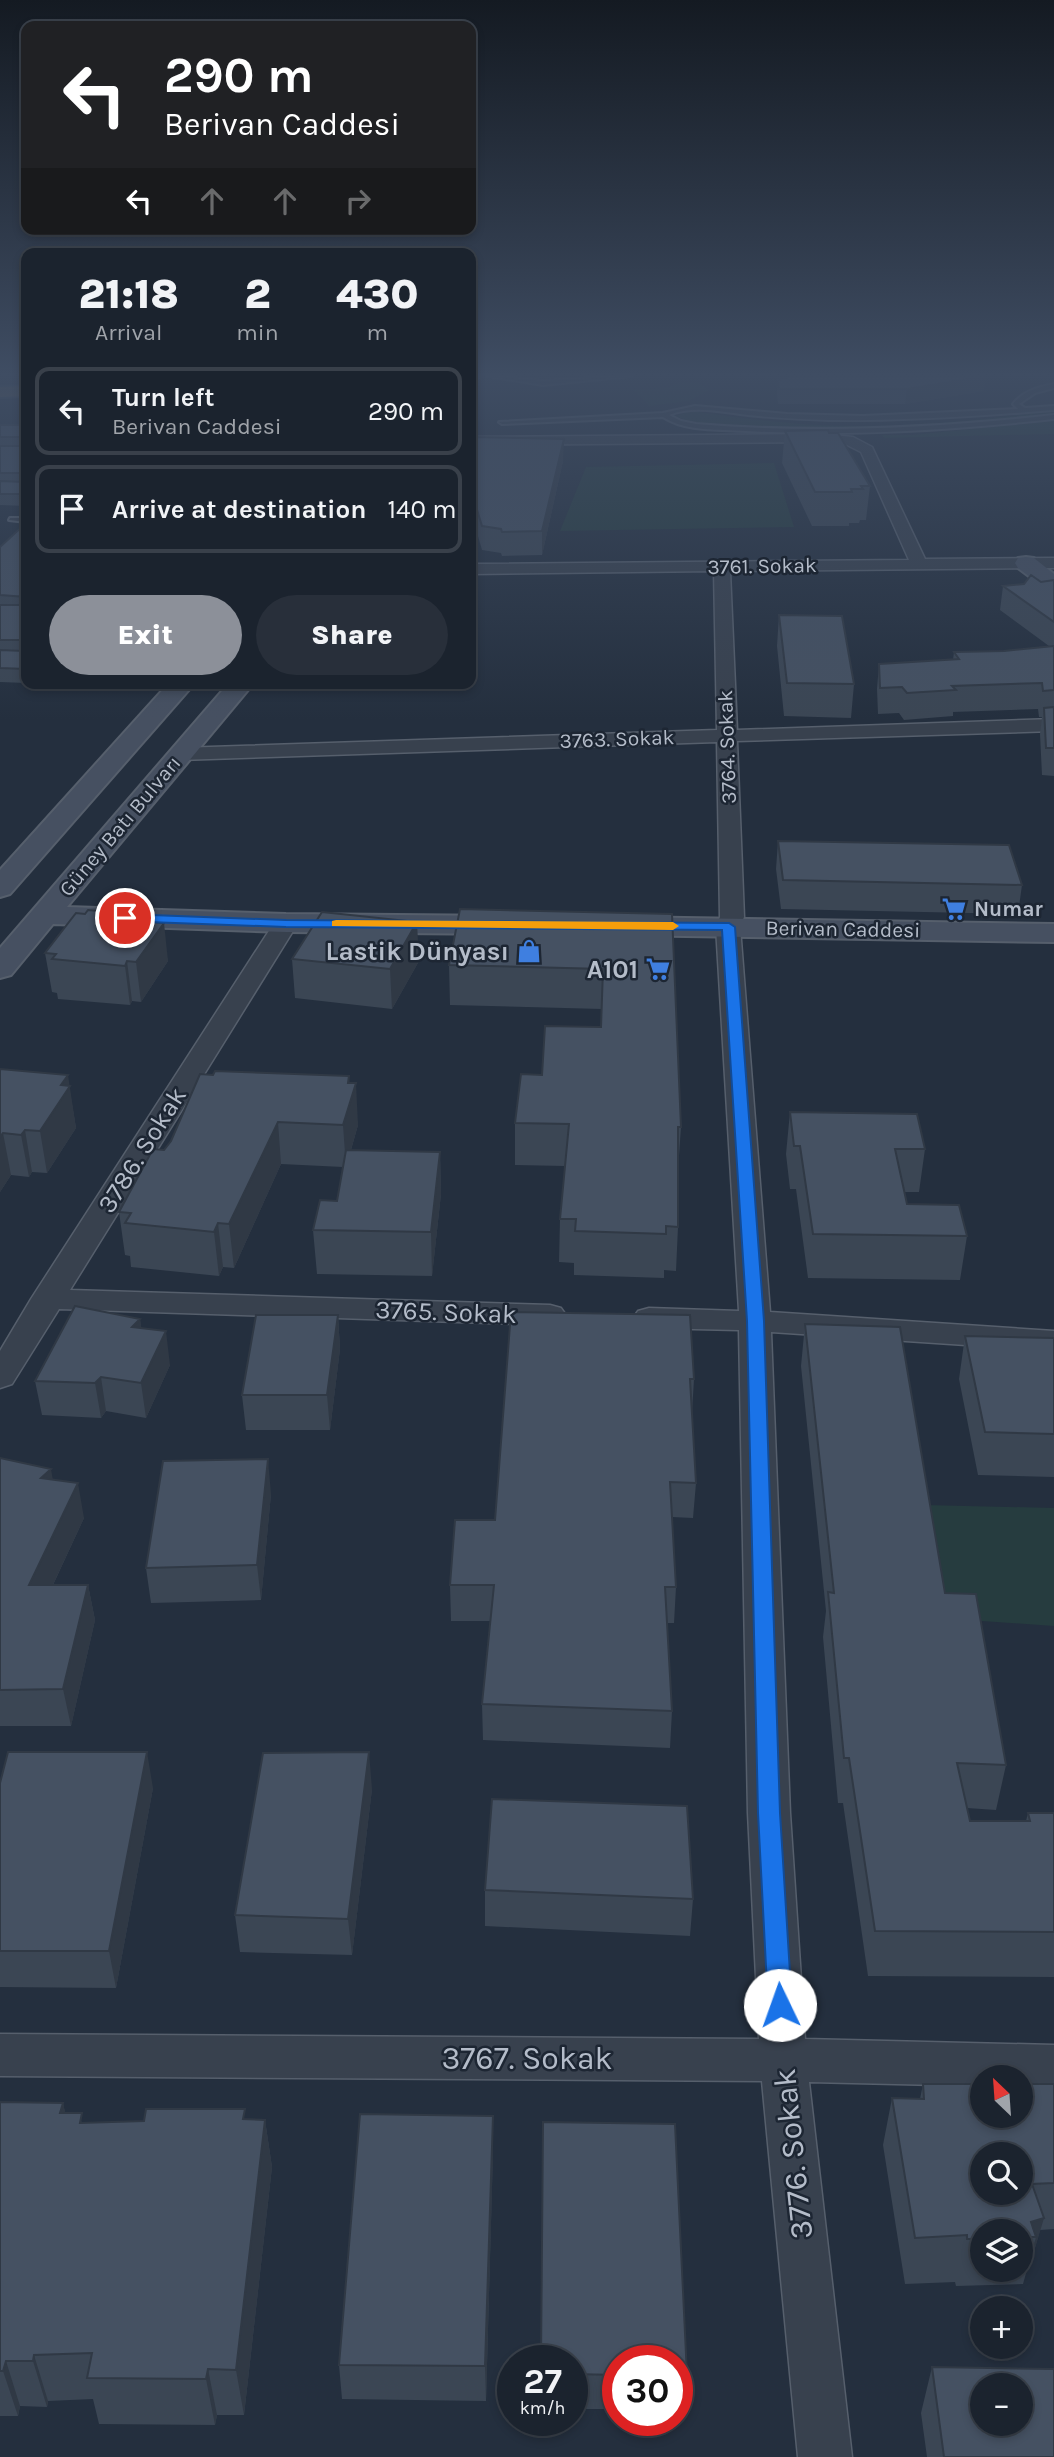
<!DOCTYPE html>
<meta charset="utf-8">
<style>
:root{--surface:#1b232e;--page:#282f3a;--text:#f1f3f6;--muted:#a0a4aa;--line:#39404a;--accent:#8c9099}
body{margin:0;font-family:Karla,sans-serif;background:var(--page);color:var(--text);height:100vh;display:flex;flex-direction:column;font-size:26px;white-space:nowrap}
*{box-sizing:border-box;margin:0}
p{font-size:23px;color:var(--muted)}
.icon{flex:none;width:38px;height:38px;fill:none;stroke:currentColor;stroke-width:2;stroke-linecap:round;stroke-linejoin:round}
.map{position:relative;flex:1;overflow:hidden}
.side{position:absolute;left:21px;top:248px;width:455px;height:441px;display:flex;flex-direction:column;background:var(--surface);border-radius:14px;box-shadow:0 4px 10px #0003,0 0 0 2px var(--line)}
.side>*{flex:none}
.guide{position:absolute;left:21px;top:21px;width:455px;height:214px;border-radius:14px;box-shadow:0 4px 10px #0003,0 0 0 2px var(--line);background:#202124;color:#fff;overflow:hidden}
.needle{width:46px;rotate:335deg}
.fabs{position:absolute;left:970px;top:2065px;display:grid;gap:14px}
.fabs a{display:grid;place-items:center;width:63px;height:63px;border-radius:50%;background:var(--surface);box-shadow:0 4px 10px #0003,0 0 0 2px var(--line);font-size:35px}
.speed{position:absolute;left:497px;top:2345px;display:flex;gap:14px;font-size:35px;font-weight:700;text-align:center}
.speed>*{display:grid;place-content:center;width:91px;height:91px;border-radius:50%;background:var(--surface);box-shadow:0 4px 10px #0003,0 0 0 2px var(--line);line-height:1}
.speed small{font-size:18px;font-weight:400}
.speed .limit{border:10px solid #d22;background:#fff;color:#111}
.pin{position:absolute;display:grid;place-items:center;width:60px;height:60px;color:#fff;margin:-30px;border:4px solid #fff;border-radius:50%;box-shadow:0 2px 7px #0007}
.me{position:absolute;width:77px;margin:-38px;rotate:357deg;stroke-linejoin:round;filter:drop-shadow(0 0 5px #0008)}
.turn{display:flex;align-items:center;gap:24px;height:147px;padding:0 28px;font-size:32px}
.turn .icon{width:91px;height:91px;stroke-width:2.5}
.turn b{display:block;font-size:49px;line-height:60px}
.lanes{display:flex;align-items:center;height:66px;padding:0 28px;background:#0003;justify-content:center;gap:35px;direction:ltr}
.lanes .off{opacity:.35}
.eta{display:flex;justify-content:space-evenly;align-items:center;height:119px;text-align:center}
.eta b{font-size:42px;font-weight:800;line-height:49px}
.action{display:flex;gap:14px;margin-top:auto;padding:14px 28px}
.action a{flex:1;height:80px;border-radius:42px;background:var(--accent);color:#fff;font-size:28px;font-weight:800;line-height:80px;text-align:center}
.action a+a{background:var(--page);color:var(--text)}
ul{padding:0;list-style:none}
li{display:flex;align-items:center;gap:21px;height:88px;margin:0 14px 10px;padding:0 14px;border:4px solid var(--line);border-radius:14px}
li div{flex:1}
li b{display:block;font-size:26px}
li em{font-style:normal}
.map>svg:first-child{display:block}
</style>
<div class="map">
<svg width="1054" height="2457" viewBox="0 0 1054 2457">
<rect width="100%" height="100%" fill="#242f3e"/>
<!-- green -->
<path fill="#263c3f" d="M677 383H699L709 390 689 401 649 406 634 390 668 388Z
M691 411C746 419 801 426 856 426 923 426 988 419 1054 411V414C951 426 849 432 745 425 724 423 695 426 676 416Z
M1054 421V434L885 438 881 435H912Z
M774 463 794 527 560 531 586 467Z
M924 1505 1054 1508V1626L939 1618Z"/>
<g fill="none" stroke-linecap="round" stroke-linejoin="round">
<!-- lane casing -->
<g stroke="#565f6c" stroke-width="4">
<path id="lane" d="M488 376 543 381 631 376 543 385Z
M1054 384V388L1035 393 1019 404 1025 408 1054 406V410C979 416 904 421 829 420 802 419 775 418 748 415 722 412 694 405 669 415L681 421 696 424C816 434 935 428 1054 415V419C951 430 849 437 746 431 719 429 686 432 663 417L502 424 499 422 663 413 695 406 787 414 863 416 1018 409 1013 404C1023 391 1038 387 1054 384Z
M10 518H26V522L9 520Z"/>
</g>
<!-- street casing -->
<g stroke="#565f6c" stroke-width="3">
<path id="street" d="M822 434 853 437 872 447 925 559 1054 558V568L730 571 737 730 1054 719V731L737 741 744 917 740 927 770 1312 1054 1331V1351L771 1332 790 1813 805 2039 1054 2045V2087H1020V2077H982V2086L809 2082 852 2457H798L762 2081 0 2076V2034L759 2039 748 1813 739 1330 649 1328 638 1325 633 1318 638 1311 649 1308 739 1311 716 927 720 917 717 742 179 760 172 758 169 754 172 750 179 748 717 730 714 571 471 574V564L909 560 861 452 845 444 822 442 471 445V437Z
M286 916 294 918 298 923 70 1290 550 1305 561 1308 566 1315 561 1322 550 1325 59 1309 12 1384 0 1388V1351L31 1299 274 923 278 918Z"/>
</g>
<!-- secondary casing -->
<g stroke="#565f6c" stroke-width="4">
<path id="secondary" d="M471 376H479V377L471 382Z
M1026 557 1034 558 1054 574V591L1046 589 1018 568 1015 563 1018 558Z
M168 684H194L10 894 0 897V870Z
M228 684H253L67 907 286 914 509 916 520 919 524 925 520 931 509 934 286 932 53 924 11 975 0 978V948Z
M622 917 1054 924V942L622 935 611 933 607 926 611 919Z"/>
</g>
<!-- highway casing -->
<g stroke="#434c59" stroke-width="4">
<path id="highway" d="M26 386V396L0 397V387Z"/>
</g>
<!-- lane -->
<use href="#lane" fill="#38414e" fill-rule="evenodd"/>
<!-- street -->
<use href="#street" fill="#38414e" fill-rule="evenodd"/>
<!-- secondary -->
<use href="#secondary" fill="#465061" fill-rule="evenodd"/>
<!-- highway -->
<use href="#highway" fill="#746855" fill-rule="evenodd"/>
</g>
<!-- wall -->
<path fill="#3b4654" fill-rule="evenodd" d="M778 380 984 391 905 404H778L777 394Z
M0 425H26V506L0 505Z
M785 431 870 486 866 520H860L859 523H849V526H812L782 463Z
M471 437 563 461 542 555 502 556 501 553 482 550 471 512Z
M26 523V683L0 682V547Z
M1054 580V776L1042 775 1040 734 1042 717H1039L1038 709 953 712V716L904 720 899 713 878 714 877 689 879 664 953 660 954 652 1004 651 1049 646 1000 610 1003 586Z
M779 615 854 684 851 718 784 716 777 646Z
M778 841 1022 885 1018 914 781 909 776 869Z
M672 914 681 1127 678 1170V1227L676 1271 664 1270V1278L574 1275V1263L559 1262 560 1219 565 1166 515 1165V1123L542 1075 601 1027 602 1009 450 1005 449 965Z
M156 916 168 961 141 1002 132 1001 130 1005 58 999 57 993 52 992 45 953Z
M292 959 419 961 392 1009 295 998Z
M0 1069 69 1086 76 1128 47 1173 32 1172 29 1177 11 1175 0 1192Z
M350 1083 358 1125 351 1150 440 1152 441 1194 432 1276 317 1274 313 1230 337 1201 343 1167 281 1164 234 1268 223 1267 219 1276 131 1267 130 1256 125 1255 119 1212 164 1150Z
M790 1112 925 1149 919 1192H904L907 1204 967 1236 960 1280 808 1278 796 1189H790L786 1154Z
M338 1315 340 1349 330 1430H246L242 1395Z
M690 1315 694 1379 692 1413 696 1483 693 1518 672 1517 676 1587 674 1623H667L672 1711 670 1748 483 1740 482 1704 490 1621H451L450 1585 495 1520Z
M140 1319 141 1328 170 1365 146 1418 106 1411 101 1418 42 1415 35 1381Z
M805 1324 945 1593 1006 1765 996 1810 967 1808 970 1821H1026L1028 1813H1054V1977L868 1976 843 1803H838L823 1637 826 1611 801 1366Z
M965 1336 1054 1338V1477L978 1475 959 1379Z
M0 1458 53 1479 84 1518 53 1585H88L95 1620 71 1726H0Z
M271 1494 261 1600 151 1603 146 1568Z
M0 1783 153 1788 116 1988 0 1987Z
M372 1789 352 1955 240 1952 235 1915Z
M485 1890 693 1899 690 1936 485 1926Z
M923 2084H1054V2229L1040 2230 1030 2265 1028 2266 1023 2284 956 2286 955 2282 905 2284 883 2145 892 2098 920 2099ZM982 2231H1020V2270H982Z
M0 2102 63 2103 65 2113 84 2123 246 2119 265 2120 272 2167 244 2415H217L215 2425 99 2424 93 2399 48 2401 47 2407 20 2406 18 2416H0Z
M543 2122 675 2124 687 2375 684 2409H677V2361H618V2409H572V2361H541Z
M493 2152 486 2401 342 2399 339 2365Z
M932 2367 1054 2457H927L921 2413Z"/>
<!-- shaded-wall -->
<path fill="#303945" d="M986 376 984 391 905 404 907 389Z
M564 439 563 461 542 555V531Z
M156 916 158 931 164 923 168 961 141 1002 136 962 152 922Z
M417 922 419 961 392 1009 390 969Z
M127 961 132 1001 130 1005 125 966Z
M68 1075 76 1128 47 1173 40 1131 61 1085Z
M349 1076 351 1100 356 1083 358 1125 346 1167 343 1125 348 1083Z
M278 1122 281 1164 234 1268 229 1224Z
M25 1130 32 1172 29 1177 21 1135Z
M3 1133 11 1175 0 1192V1137Z
M440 1152 441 1194 432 1276 431 1232Z
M218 1223 223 1267 219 1276 214 1232Z
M338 1315 340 1349 330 1430 327 1395Z
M140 1319 145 1353 132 1327Z
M166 1331 170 1365 146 1418 141 1383Z
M101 1377 106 1411 101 1418 95 1383Z
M268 1459 271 1494 261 1600 257 1565Z
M51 1469 57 1504 41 1478Z
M78 1483 84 1518 36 1621 29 1585Z
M88 1585 95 1620 71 1726 63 1689Z
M147 1752 153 1788 116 1988 109 1951Z
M369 1752 372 1789 352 1955 348 1919Z
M63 2103 74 2150 60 2113Z
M493 2116V2152L486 2401 485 2366Z
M265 2120 272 2167 244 2415 236 2370Z
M1044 2218 1030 2265 1028 2266 1036 2237 1031 2222Z
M34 2355 48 2401 47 2407 33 2361Z
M6 2361 20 2406 18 2416 3 2371Z
M208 2369 217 2415 215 2425 206 2379Z"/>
<!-- building -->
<path fill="#455162" stroke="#303945" stroke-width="2" fill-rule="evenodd" d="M792 376H986L907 389H779L778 380Z
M0 425H26V439L24 437H0Z
M828 430 829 433H838L870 486H861L863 489H851L852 492H815L785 431Z
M471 437 564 439 542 531 502 532 501 529 482 526 471 490Z
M26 442V475L24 473H0V446H24Z
M26 477V494H0V481L24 482Z
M26 523V642L24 640H0V605H24L26 597 0 595V547Z
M1031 575 1041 582 1054 580V622L1003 586 1024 584Z
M779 615 842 616 854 684 787 683Z
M26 644V669L0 668V650L24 651Z
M1054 646V690L1043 691 1042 683 952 686 956 690 907 693 902 687 880 688 879 664 959 659 954 652 1004 651Z
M1054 707V748H1046L1044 708Z
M778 841 1009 845 1022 885 783 880Z
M460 909 672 914 681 1127H678V1227L666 1226V1234L575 1231 576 1219H560L569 1124 515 1123 521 1074 542 1075 545 1026 601 1027 603 969 449 965Z
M88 910 156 916 152 922 164 923 136 962 127 961 125 966 52 959 56 954 45 953 76 913 85 914Z
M322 912 417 922 390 969 292 959Z
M0 1069 68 1075 61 1085 70 1086 40 1131 25 1130 21 1135 3 1133 0 1137Z
M215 1071 349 1076 348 1083H356L343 1125 278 1122 229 1224 218 1223 214 1232 125 1223 131 1213 119 1212 153 1149 164 1150 171 1141 200 1074 213 1075Z
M790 1112 917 1114 925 1149H895L907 1204 959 1205 967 1236 813 1234 800 1146H794Z
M346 1150 440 1152 431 1232 313 1230 320 1200 337 1201Z
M75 1306 140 1319 132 1327 166 1331 141 1383 101 1377 95 1383 35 1381Z
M511 1312 690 1315 694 1379H690L696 1483 670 1482 676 1587H665L672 1711 482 1704 494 1585H450L455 1520H495Z
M256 1315H338L327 1395H242Z
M805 1324 900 1327 945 1593 976 1594 1006 1765 957 1763 970 1821H1030L1028 1813H1054V1932L875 1931 849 1758H844L828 1592 834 1593Z
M965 1336 1054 1338V1434L985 1432Z
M0 1458 51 1469 41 1478 78 1483 29 1585H88L63 1689 0 1690Z
M268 1459 257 1565 146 1568 163 1461Z
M8 1752H147L109 1951H0V1783Z
M369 1752 348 1919 235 1915 263 1753Z
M492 1799 687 1806 693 1899 485 1890Z
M923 2084H982V2116H1020V2084H1054V2183L1032 2184 1044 2218 1031 2222 1036 2237H1020V2231H982V2239H967V2235L915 2238 892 2098 924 2099ZM982 2154H1020V2193H982Z
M0 2102 63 2103 60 2113H82L80 2123 144 2121 146 2109H245L243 2119 265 2120 236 2370 208 2369 206 2379 87 2378 92 2353 34 2355 33 2361H6L3 2371H0Z
M360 2114 493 2116 485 2366 339 2365Z
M543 2122 675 2124 687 2375H677V2361H618V2375L572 2374V2361H541Z
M932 2367 1054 2369V2457H944ZM982 2385H1020V2424H982Z"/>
<!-- sky -->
<linearGradient id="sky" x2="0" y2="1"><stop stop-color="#141a22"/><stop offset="0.52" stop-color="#3f4d63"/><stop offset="1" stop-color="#3f4d63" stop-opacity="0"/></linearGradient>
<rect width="1054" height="720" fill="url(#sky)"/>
<!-- route -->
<path fill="#1a73e8" stroke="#114b97" stroke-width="2" d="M125 914 286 920 729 923 735 927 764 1321 780 1813 792 2005 789 2013 780 2016 772 2013 768 2005 758 1813 747 1321 722 930 286 927 121 921V915Z"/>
<!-- slow -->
<path fill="#f59e0b" d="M336 920 673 922 679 926 673 930 332 926V921Z"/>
<!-- icons -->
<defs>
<g id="supermarket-bare" transform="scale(1.89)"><path d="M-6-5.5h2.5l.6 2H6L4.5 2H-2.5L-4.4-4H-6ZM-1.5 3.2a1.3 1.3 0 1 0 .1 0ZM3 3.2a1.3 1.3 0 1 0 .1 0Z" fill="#3f7fe0" stroke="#1d2633" stroke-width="2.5" paint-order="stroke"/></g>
<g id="shop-bare" transform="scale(1.89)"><path d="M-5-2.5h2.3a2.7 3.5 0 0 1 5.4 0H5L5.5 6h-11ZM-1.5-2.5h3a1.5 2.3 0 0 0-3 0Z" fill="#3f7fe0" stroke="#1d2633" stroke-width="2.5" paint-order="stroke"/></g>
</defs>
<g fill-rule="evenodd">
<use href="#supermarket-bare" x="954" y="909"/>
<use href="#shop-bare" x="529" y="951"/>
<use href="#supermarket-bare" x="658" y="969"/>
</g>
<g text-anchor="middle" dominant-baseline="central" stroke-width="5" stroke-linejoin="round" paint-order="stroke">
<!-- far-street labels -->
<g font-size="21" fill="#b4bcc9" stroke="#1d2633">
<text transform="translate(762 566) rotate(-1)">3761. Sokak</text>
<text transform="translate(617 739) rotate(-2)">3763. Sokak</text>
<text transform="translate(727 747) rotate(-92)">3764. Sokak</text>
<text transform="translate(120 826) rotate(-50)">Güney Batı Bulvarı</text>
<text transform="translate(843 929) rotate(1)">Berivan Caddesi</text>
</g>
<!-- far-poi labels -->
<g font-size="21" font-weight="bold" fill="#b4bcc9" stroke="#1d2633" text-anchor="start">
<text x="974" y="909">Numar</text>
</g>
<!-- poi labels -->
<g font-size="26" font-weight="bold" fill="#b4bcc9" stroke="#1d2633" text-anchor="end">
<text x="509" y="951">Lastik Dünyası</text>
<text x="638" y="969">A101</text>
</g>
<!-- street labels -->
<g font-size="26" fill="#b4bcc9" stroke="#1d2633">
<text transform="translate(142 1150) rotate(-58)">3786. Sokak</text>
<text transform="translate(446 1312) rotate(2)">3765. Sokak</text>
</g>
<!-- near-street labels -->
<g font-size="32" fill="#b4bcc9" stroke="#1d2633">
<text x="527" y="2058">3767. Sokak</text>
<text transform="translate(793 2154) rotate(-96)">3776. Sokak</text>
</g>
</g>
</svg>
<div class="fabs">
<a><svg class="needle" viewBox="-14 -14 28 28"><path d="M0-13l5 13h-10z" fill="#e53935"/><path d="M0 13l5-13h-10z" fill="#a0a4aa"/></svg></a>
<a><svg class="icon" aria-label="search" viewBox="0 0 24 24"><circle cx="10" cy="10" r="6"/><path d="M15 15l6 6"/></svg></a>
<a><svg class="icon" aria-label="layers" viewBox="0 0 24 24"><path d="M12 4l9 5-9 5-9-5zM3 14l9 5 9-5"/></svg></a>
<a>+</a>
<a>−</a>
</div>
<div class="speed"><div>27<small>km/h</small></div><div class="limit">30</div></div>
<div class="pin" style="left:125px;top:918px;background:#d93025"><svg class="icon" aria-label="arrive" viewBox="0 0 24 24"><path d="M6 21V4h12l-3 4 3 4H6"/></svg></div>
<svg class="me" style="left:780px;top:2005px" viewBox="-20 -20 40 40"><circle r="19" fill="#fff"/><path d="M0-13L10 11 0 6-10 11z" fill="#1a73e8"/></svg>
<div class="guide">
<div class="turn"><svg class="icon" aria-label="left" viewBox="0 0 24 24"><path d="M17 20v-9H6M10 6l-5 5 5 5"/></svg><div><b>290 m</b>Berivan Caddesi</div></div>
<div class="lanes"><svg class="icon" aria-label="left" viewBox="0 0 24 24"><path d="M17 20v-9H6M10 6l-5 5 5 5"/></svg><svg class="icon off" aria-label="ahead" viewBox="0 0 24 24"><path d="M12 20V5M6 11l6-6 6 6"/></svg><svg class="icon off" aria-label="ahead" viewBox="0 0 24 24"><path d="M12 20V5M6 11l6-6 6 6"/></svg><svg class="icon off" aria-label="right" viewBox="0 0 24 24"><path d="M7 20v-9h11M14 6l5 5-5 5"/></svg></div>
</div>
<section class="side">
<div class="eta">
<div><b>21:18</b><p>Arrival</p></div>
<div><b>2</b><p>min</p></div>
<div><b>430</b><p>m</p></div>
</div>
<ul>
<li><svg class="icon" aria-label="left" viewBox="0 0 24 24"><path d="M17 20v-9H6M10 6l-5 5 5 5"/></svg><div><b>Turn left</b><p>Berivan Caddesi</p></div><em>290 m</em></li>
<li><svg class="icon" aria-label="arrive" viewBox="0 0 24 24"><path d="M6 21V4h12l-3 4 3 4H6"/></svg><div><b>Arrive at destination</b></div><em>140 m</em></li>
</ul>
<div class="action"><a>Exit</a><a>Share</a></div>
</section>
</div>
